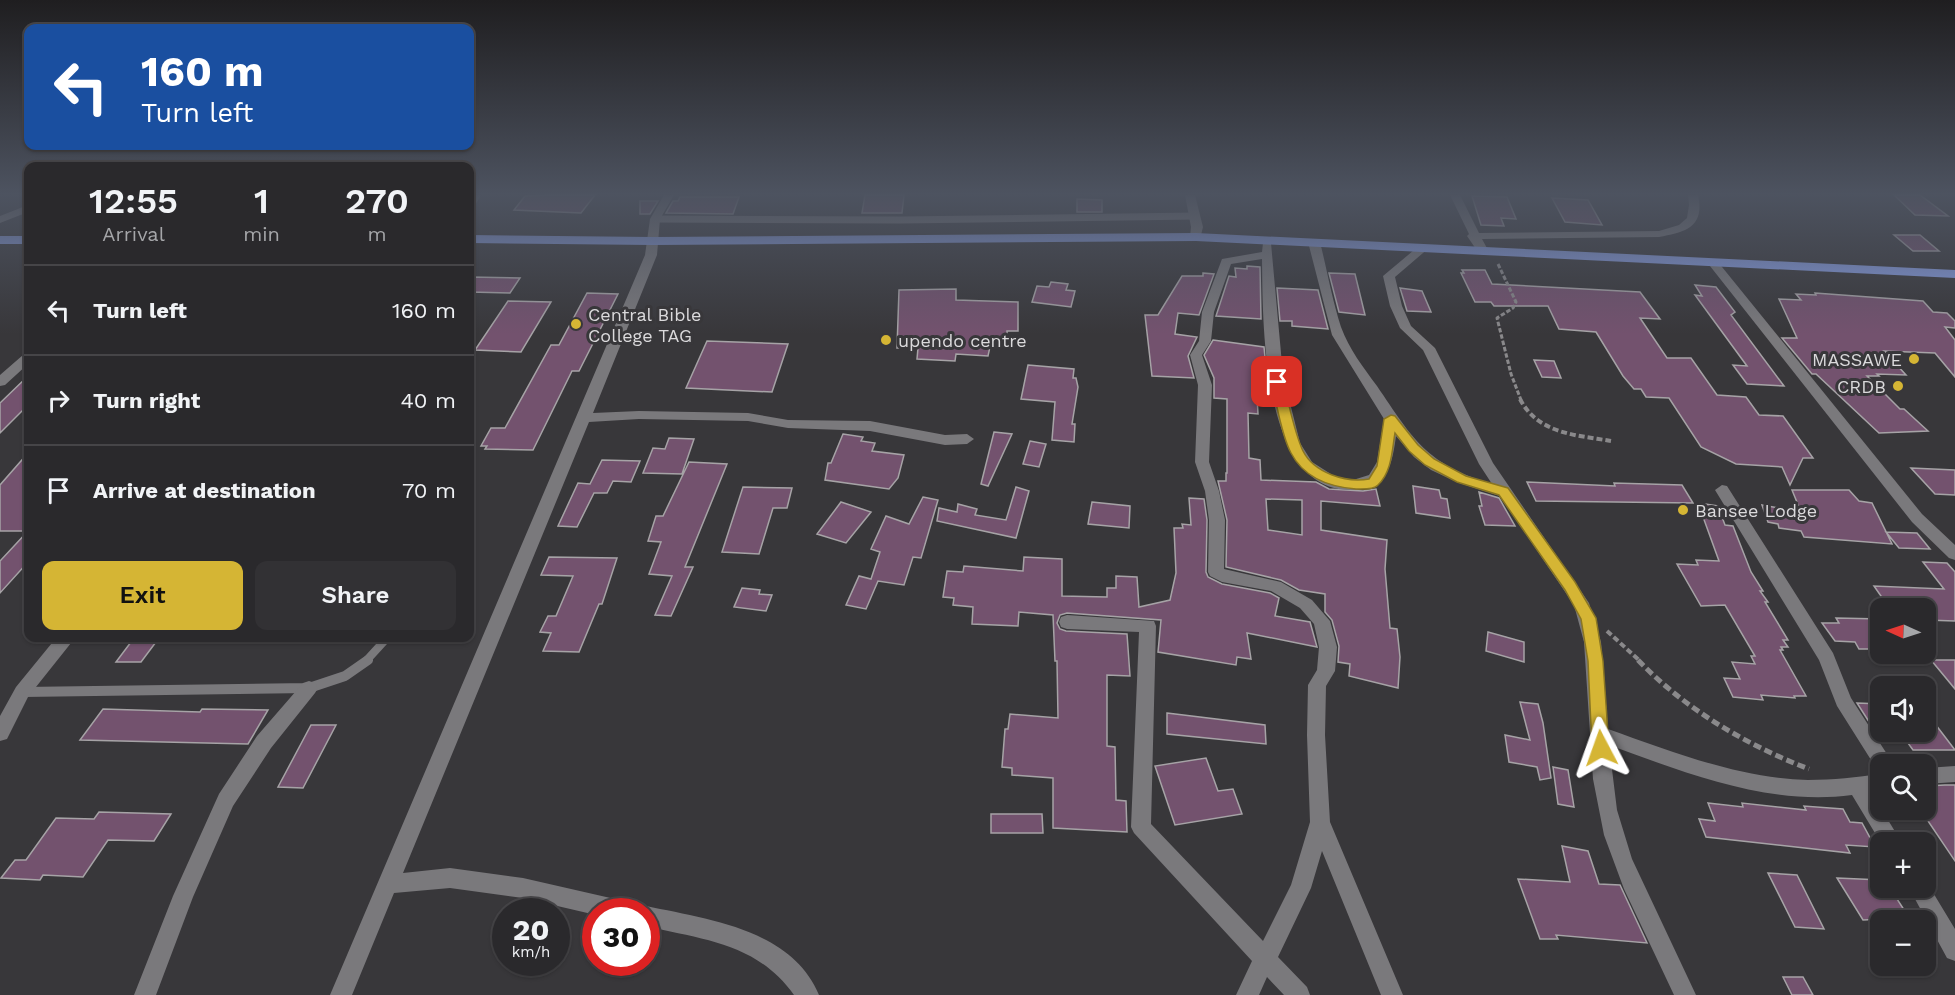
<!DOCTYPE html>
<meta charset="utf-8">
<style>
:root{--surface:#2a292c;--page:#323134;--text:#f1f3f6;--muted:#a5a6a9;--line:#464548;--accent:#d5b534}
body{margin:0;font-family:"Work Sans",sans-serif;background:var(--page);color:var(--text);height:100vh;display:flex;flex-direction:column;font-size:22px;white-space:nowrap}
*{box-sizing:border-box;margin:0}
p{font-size:20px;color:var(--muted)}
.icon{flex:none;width:33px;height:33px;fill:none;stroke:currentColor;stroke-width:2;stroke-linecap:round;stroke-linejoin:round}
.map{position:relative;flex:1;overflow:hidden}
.sheet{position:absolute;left:24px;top:162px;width:450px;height:480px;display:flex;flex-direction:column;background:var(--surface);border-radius:12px;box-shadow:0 2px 4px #0004,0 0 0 2px var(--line)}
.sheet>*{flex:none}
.banner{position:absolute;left:24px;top:24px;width:450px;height:126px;border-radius:12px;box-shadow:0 2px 4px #0004,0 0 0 2px var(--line);background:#1a4fa0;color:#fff;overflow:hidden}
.needle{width:39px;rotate:273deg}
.buttons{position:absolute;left:1870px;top:598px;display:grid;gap:12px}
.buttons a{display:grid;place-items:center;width:66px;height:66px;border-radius:12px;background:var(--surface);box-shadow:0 2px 4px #0004,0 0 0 2px var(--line);font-size:30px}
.speed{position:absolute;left:492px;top:898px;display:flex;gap:12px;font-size:30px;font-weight:700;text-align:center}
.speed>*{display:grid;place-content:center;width:78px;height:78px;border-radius:50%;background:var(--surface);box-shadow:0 2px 4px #0004,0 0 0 2px var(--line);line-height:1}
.speed small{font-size:15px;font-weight:400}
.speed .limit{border:9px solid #d22;background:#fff;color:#111}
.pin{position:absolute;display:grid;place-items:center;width:51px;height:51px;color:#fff;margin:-26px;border-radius:12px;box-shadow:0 3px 9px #0006}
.me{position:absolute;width:66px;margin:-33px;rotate:356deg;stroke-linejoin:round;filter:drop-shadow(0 0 4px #0008)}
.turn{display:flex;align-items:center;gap:21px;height:126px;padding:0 18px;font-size:27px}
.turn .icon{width:78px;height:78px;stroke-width:2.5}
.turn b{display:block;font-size:42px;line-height:51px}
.eta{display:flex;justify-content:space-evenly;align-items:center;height:102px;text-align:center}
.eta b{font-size:36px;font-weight:600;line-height:42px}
.primary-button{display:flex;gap:12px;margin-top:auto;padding:12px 18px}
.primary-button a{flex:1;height:69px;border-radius:12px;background:var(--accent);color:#111;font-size:24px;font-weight:600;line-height:69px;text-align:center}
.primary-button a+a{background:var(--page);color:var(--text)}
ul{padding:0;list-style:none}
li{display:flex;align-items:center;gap:18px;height:90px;padding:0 18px;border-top:2px solid var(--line)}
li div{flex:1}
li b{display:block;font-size:22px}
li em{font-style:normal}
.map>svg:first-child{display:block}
</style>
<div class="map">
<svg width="1955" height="995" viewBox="0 0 1955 995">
<rect width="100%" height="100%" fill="#38373a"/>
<!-- building -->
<path fill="#73526e" stroke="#a6a3a6" stroke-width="1.5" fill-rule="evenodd" d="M552 195H595L581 213 514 210 525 196Z
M865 195H904L902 213H862Z
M1894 195H1920L1948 216 1915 215Z
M1472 196 1507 197 1516 219 1501 218 1504 226 1481 225Z
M680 197H739L733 214 666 213 673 201H678Z
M1552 198 1588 200 1602 225 1565 222Z
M1077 199 1102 200V212H1077Z
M640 201H658L650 214H640Z
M1894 235H1920L1939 251H1913Z
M1247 266 1260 267 1261 319 1216 316 1229 276 1236 277 1235 268 1247 269Z
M1462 270H1485L1492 284 1640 292 1660 319 1640 318 1667 358H1691L1717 395 1746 397 1759 415 1783 416 1813 458H1803L1790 485 1782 467 1736 464 1701 447 1669 398 1646 397 1641 389H1634L1623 376 1596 332 1559 329 1548 306H1494L1491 302H1475L1461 273H1464Z
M1203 273 1214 274 1199 315 1178 313 1175 334 1197 337 1188 356 1194 378 1152 376 1145 315H1158L1182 276H1203Z
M1329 273 1355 274 1365 315 1339 312Z
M470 277 520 278 510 293 470 292Z
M1051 282 1068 284 1066 290 1075 291 1071 307 1032 302 1037 286 1049 287Z
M1695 285 1716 287 1735 312 1731 315 1784 386 1747 384 1733 365 1747 366 1695 295 1702 296Z
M1277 288 1318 290 1328 329 1292 326V321H1280Z
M1400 288 1422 291 1431 312 1407 311Z
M956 289V300L1018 302V331H1007V342H991L988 356 956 354 955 361 917 359 918 348H897L899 290Z
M587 293 618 294 579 371H572L533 450 485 449 487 446H481L491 428H505L551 345H559Z
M1815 293 1923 301 1933 312 1947 313 1955 321V328L1945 327 1955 340V377L1935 353 1884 351 1906 375 1877 374 1879 376H1867L1900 409H1904L1928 431 1879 433 1816 374H1812L1782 338H1797L1779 299 1801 300 1796 294 1816 295Z
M508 301 551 302 521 352 475 350Z
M1213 340 1264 347 1267 378H1256L1258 414 1248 413 1249 458 1260 460 1261 480 1316 482 1329 489 1363 491 1376 489 1380 506 1321 501V530L1387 540 1385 569 1390 628 1397 629 1400 657 1398 688 1349 676 1350 664 1338 662 1339 646 1332 620 1325 612V594L1299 590 1281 580 1226 567 1227 520 1218 481H1226V473H1227V399L1214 398V378L1204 355ZM1266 499 1302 500V535L1268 530Z
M707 341 788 344 772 392 686 388Z
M1534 360 1554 361 1561 378 1542 377Z
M1028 365 1074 369 1073 378H1076L1078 387 1072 424H1075L1074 442 1052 440 1055 402 1021 399Z
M28 376V405L0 433V403Z
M994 432 1012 434 988 486 981 484Z
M843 434 863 437 861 441 875 443 872 451 904 455 898 478 889 489 825 480 828 463H831Z
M669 438 694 439 682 474 643 473 653 448 665 449Z
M1030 441 1046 444 1039 467 1023 464Z
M28 453V562L0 593V561L28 531H0V485Z
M602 460 640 461 631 482 613 481 607 493H594L577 527 558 526 578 483 590 484Z
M689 462 727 464 685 567H693L671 616 655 615 672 576 649 574 661 542 648 541 656 516H663Z
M1911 468 1955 470V495L1935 494Z
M1527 482 1615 486 1614 483 1682 485 1693 503 1536 501Z
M1413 486 1439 490 1441 498 1447 499 1450 518 1416 513Z
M743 487 792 488 787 508H773L759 554 722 552Z
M1016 487 1029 491 1016 538 937 521 939 508 957 512 958 504 977 509 975 515 1006 520Z
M1792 490H1849L1859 501 1872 503 1892 544 1804 537 1801 531 1779 528 1778 524 1768 522 1762 505 1801 512Z
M1479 492 1499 498 1515 526 1485 525 1479 506H1482Z
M923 497 938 500 921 558 913 557 904 585 878 581 866 609 846 605 859 576 871 579 880 552 871 549 886 516 909 524Z
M1189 498 1204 499 1207 520 1206 572 1208 577 1222 584 1270 593 1279 598 1275 616 1310 622 1317 647 1247 633 1251 659 1237 657 1236 665 1158 652 1161 620 1067 613 1060 615 1057 623 1060 629 1066 631 1127 634 1130 676 1107 675V746L1115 747 1116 800 1126 801 1127 832 1053 828V778L1012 775V768L1002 767 1005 729H1008L1010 714 1058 718 1057 661H1055L1053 615 1019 612 1018 626 972 624 973 607 953 605 954 598 943 597 947 571 963 572 964 566 1023 571 1024 557 1062 559V596L1107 597V588H1116V576L1137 577 1139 607 1170 600 1176 573 1174 528H1183L1182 524 1191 525Z
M841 502 871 512 846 543 817 534Z
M1092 502 1130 506 1129 528 1088 524Z
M1698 503 1718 506 1725 525 1733 526 1751 572 1763 591H1760L1768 602H1765L1788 640H1783L1788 647H1781L1783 650H1780L1806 696H1794L1795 698 1761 695 1763 700 1733 697 1724 678 1740 679 1732 662 1755 664 1751 656H1755L1725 605 1701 606 1677 564 1698 565 1696 560 1719 561Z
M1886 532 1917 533 1930 549 1899 548Z
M549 557 617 558 602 604H599L579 652 543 651 551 633 540 632 548 616H556L573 576 541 575Z
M1923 562 1947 563 1955 572V621L1926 620V609H1890L1874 586 1944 589Z
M742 588 760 590 759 594 772 595 766 611 734 607Z
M1836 618 1881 619V649H1859L1855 642 1835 641 1822 623H1839Z
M1488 632 1524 642V662L1486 651Z
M134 638H159L141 662H116Z
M1931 660H1955V689Z
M1520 702 1538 704 1543 723 1551 778 1540 780 1537 767 1509 762 1505 735 1530 740Z
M1857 703 1881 704V729L1873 728Z
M103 709 200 712 202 709 268 710 248 744 80 740Z
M1926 712 1955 750H1913L1900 732H1926Z
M1167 713 1265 725 1266 744 1167 734Z
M311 725H336L303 788 278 787Z
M1206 758 1218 791 1233 789 1242 814 1175 825 1155 766Z
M1553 767 1568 770 1574 807 1558 804Z
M1945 785H1955V861L1926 818V786Z
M1708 803 1743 807 1742 803 1806 810 1804 806 1843 809 1850 822 1862 823 1875 847 1846 845 1850 853 1706 837 1699 819 1715 821Z
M99 812 171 814 154 841 108 840 83 877 43 875 40 880 1 878 15 860H26L56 818 94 819Z
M991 814H1042L1043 833H991Z
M1562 846 1588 851 1599 884 1620 885 1647 943 1556 935 1558 939H1540L1518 879 1570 882Z
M1768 873 1797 875 1824 929 1795 927Z
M1837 878 1881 880V888H1890L1908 916H1881L1883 919 1863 920Z
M1783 977H1803L1813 995H1792Z"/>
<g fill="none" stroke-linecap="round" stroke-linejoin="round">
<!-- path-far2 -->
<path stroke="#8a898b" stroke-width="3" stroke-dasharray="4.5 2" stroke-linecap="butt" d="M1498 264 1516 302 1513 308 1497 318 1511 374 1521 400"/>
<!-- path-far1 -->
<path stroke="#8a898b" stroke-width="4" stroke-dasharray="6 3" stroke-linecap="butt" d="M1520 399C1538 434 1576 435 1611 441
M1607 631 1640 661"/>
<!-- path -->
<path stroke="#8a898b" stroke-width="5" stroke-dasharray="8 4" stroke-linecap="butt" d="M1638 660C1685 709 1746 745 1809 769"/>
<!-- service-far2 -->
<path stroke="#7a797c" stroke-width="7" d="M655 219 900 220 1195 216"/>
<!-- service-far1 -->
<path stroke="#7a797c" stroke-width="8" d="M366 661 387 638"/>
<!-- service -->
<path stroke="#7a797c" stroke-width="10" d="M23 692 309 688 345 676 368 660"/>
<!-- minor -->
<path fill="#7a797c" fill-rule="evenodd" d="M471 195H481L474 207 470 208Z
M664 195H674L660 219 657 255 593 413 639 411 748 413 788 420 870 421 945 435 967 434 974 439 967 444 945 445 870 431 788 428 748 421 639 419 589 422 403 873 450 868 523 878 628 902 635 905 638 910 646 906C707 919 792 929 819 995H794C757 943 704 940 646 926V912H596V915L523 898 450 888 394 893 352 995H330L645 255 650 219Z
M1185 195H1195L1203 227 1200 239H1192L1190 237 1191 227Z
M1450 195H1460L1479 233 1659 231 1679 225 1687 218 1689 205 1688 195H1698C1705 227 1686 232 1659 237L1482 239 1488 250 1482 253 1478 252 1467 236 1469 234Z
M28 205V212L0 223V216Z
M1314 239 1320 242C1327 270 1332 299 1341 327 1349 349 1363 367 1377 386 1413 439 1426 464 1492 484L1479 464 1423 350 1400 328 1390 306 1383 276 1420 245H1428L1430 247 1395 277 1402 306 1411 326 1435 348 1493 463 1589 603 1601 642 1608 729C1672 752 1739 778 1808 780 1833 780 1857 777 1881 774V790L1871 792 1902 843H1881L1852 795C1768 806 1686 773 1609 745L1617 810 1632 859 1696 995H1674L1624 889 1604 835 1593 779 1584 642 1574 605 1500 496 1459 483 1431 470 1414 457 1396 436C1393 458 1389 485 1363 489 1260 505 1263 323 1262 259L1231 264 1214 312 1211 341 1202 355 1212 385 1209 462 1219 491 1225 520 1224 569 1281 582 1312 600 1330 621 1337 647 1335 671 1326 686 1325 735 1330 822 1403 995H1381L1322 851 1311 888 1278 957 1307 987 1310 995H1284L1267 977 1259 995H1236L1252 961 1134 833 1131 827 1139 632 1067 629 1061 627 1059 622 1061 617 1067 615 1154 621 1156 626 1151 824 1263 941 1291 885 1310 822 1307 735 1308 685 1317 670 1319 647 1314 624 1300 608 1271 591 1222 582 1210 576 1208 572 1209 520 1205 491 1195 462 1198 385 1190 355 1199 341 1202 312 1222 259 1262 252 1263 243H1271L1283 375 1300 443 1312 462 1334 476 1353 480 1369 475 1377 462 1384 419 1332 335 1308 242Z
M1714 261 1718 262 1922 514 1955 545V560L1949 558 1912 522 1710 266 1708 264Z
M28 354V364L5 385 0 386V375L23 355Z
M1722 485 1727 486 1833 653 1851 698 1894 765H1881V772L1878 771 1837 706 1819 660 1715 490Z
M56 638H75L28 697 7 739 0 741V716L16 687Z
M309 681 315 683 318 688 315 693 271 748 233 806 193 897 156 995H134L173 896 219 794 257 736 303 683Z
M1955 766V782L1926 784V768Z
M1926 881 1955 929V961L1947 958 1909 888H1926Z"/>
<!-- trunk -->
<path fill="#889ee4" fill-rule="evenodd" d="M1196 233 1955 270V278L1196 241 653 245 470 243V235L653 237Z
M0 236H28V244H0Z"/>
</g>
<!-- sky -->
<linearGradient id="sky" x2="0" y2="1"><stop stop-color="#1f1e20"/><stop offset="0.58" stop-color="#4d5360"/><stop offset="1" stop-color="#4d5360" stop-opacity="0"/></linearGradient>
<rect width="1955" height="334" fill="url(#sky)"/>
<!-- route -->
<path fill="#d5b534" stroke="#8a7622" stroke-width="1.5" d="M1277 379 1283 382C1289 403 1294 432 1303 451 1314 473 1346 483 1369 479L1377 466 1384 419 1391 415 1395 416 1418 445 1434 459 1466 476 1508 488 1575 582 1596 618 1603 661 1609 748 1607 754 1601 756 1595 754 1592 748 1588 661 1581 619 1565 590 1499 495 1457 482 1425 465 1409 451 1395 433C1392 450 1392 472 1378 485 1373 490 1363 489 1356 489 1331 487 1304 478 1291 453 1281 435 1277 403 1271 382Z"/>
<!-- markers -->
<g fill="#d5b534" stroke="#38373a" stroke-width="2">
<circle cx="576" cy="324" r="6"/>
<circle cx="886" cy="340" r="6"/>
<circle cx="1914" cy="359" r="6"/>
<circle cx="1898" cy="386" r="6"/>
<circle cx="1683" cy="510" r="6"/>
</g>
<g text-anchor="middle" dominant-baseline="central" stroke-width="6" stroke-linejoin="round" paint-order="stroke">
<!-- poi labels -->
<g font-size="18" fill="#dbdadc" stroke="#38373a" text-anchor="start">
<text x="588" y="314">Central Bible<tspan x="588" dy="21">College TAG</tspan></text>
<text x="898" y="340">upendo centre</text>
<text x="1902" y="359" text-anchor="end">MASSAWE</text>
<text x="1886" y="386" text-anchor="end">CRDB</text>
<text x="1695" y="510">Bansee Lodge</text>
</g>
</g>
</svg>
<div class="buttons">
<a><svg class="needle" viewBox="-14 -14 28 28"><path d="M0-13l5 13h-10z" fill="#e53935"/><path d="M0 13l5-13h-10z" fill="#a5a6a9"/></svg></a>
<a><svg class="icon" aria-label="sound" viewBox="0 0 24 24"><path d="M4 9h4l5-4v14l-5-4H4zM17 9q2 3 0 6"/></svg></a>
<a><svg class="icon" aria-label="search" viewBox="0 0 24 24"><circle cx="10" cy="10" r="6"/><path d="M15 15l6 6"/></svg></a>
<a>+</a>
<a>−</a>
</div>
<div class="speed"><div>20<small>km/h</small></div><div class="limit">30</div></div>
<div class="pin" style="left:1277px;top:382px;background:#d93025"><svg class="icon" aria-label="arrive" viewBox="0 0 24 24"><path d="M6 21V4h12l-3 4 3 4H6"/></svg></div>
<svg class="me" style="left:1601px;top:748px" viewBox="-20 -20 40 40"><path d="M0-17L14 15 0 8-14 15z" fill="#d5b534" stroke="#fff" stroke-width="4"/></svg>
<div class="banner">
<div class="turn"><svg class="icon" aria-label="left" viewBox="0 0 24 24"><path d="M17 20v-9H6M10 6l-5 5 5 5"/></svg><div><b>160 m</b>Turn left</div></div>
</div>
<section class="sheet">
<div class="eta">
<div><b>12:55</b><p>Arrival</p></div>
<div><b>1</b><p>min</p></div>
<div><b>270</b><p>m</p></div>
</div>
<ul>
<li><svg class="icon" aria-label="left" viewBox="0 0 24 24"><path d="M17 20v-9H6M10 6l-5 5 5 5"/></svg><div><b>Turn left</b></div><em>160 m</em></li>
<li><svg class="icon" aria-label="right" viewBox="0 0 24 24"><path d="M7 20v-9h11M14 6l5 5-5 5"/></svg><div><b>Turn right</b></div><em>40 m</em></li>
<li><svg class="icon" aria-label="arrive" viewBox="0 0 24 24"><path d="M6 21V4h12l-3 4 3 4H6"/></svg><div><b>Arrive at destination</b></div><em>70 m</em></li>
</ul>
<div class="primary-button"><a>Exit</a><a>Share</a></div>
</section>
</div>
